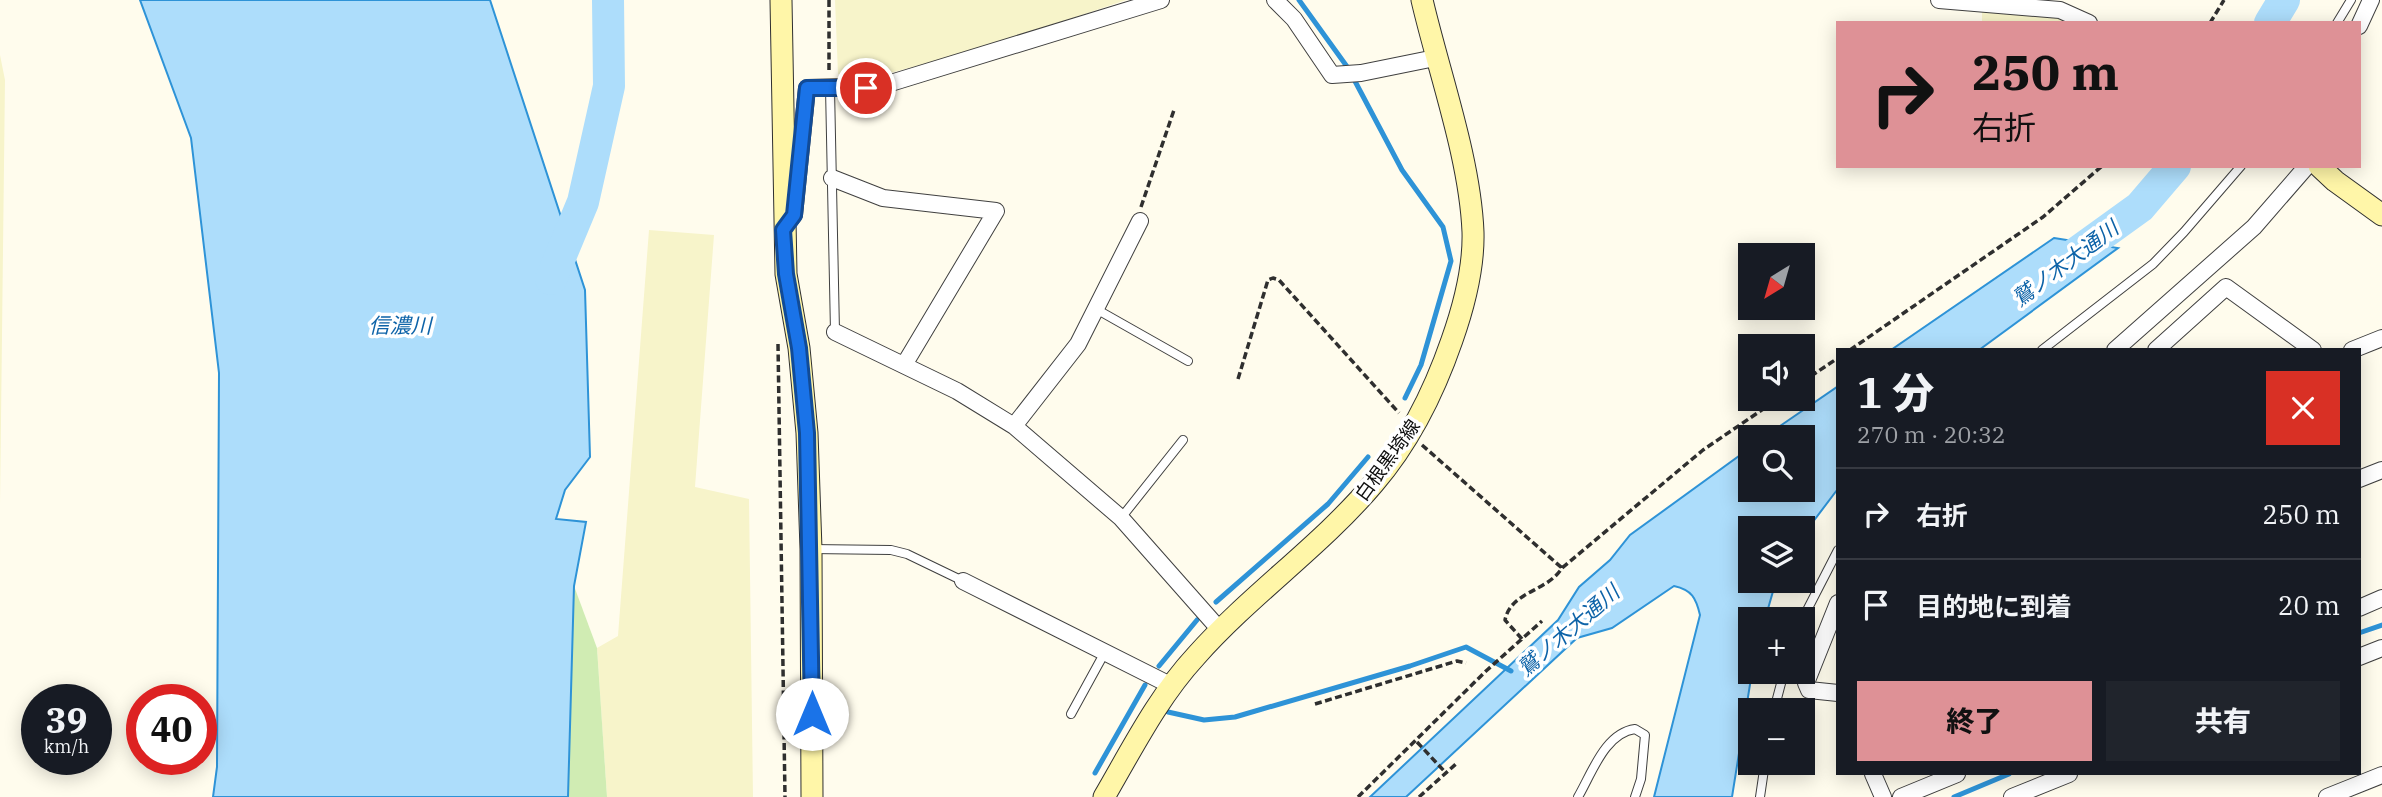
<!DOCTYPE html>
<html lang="ja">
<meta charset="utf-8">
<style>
:root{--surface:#171b24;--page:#20242c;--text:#f1f3f6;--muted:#9ea1a6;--line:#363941;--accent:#de9196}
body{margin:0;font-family:"IBM Plex Serif","Noto Sans JP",serif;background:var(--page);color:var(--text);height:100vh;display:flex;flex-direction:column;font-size:26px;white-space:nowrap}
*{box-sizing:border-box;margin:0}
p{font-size:23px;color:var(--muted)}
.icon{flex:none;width:38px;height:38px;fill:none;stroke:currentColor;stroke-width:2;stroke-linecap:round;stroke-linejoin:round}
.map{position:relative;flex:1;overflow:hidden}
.details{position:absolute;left:1836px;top:348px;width:525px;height:427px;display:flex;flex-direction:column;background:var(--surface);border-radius:0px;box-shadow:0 4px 18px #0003}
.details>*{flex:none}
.guide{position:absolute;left:1836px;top:21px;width:525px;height:147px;border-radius:0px;box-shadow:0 4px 18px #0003;background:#de9196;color:#111;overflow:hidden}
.needle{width:46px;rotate:217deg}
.fabs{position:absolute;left:1738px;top:243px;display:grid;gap:14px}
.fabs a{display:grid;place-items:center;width:77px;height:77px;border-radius:0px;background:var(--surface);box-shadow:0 4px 18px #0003;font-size:35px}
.speed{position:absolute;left:21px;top:684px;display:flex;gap:14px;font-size:35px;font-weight:700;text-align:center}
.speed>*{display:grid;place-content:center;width:91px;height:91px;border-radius:50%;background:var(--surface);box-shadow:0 4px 18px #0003;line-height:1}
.speed small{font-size:18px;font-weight:400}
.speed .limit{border:10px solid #d22;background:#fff;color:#111}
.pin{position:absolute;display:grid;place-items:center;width:60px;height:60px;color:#fff;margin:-30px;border:4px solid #fff;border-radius:50%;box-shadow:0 2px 7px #0007}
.me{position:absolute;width:77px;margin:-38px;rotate:0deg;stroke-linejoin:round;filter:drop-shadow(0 0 5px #0008)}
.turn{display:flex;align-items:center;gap:24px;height:147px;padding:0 21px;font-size:32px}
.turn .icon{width:91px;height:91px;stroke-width:2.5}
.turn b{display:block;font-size:49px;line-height:60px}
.round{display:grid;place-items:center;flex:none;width:74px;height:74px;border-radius:0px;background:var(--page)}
.overview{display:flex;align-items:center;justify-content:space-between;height:119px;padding:0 21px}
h1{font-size:42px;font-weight:800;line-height:52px}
.primary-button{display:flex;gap:14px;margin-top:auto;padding:14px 21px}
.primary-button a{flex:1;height:80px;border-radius:0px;background:var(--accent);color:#111;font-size:28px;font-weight:800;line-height:80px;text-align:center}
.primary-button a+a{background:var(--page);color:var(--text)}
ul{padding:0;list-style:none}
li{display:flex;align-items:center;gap:21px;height:91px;padding:0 21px;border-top:2px solid var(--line)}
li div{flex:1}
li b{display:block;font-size:26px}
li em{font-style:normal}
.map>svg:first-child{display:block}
</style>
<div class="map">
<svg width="2382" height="797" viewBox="0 0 2382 797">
<rect width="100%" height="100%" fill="#fffced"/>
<!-- farmland -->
<path fill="#f7f4ca" d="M835 0H1126L978 50 878 76 838 74Z
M1982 9 2057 14 2074 23H1982Z
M0 55 5 80 0 505Z
M649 230 714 235 695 487 749 499 753 797H607L597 648 618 636Z"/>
<!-- green -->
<path fill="#d0ecb3" d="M574 586 597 648 607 797H568Z"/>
<!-- water -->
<path fill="#adddfb" stroke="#2e93d7" stroke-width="2" d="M140 0H490L585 290 590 457 565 490 556 519 586 522 574 586 568 797H213L217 767 219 373 191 138Z
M2054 238 2118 248 1979 350H1891Z
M1837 387V490L1803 535 1802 528H1750V581H1776L1765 619 1750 620V672H1752L1732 797H1654L1700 615C1696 598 1692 590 1674 586L1612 628 1577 638 1406 797H1370L1558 620 1579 587 1610 560 1630 535 1750 448V490H1802V438L1764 437Z"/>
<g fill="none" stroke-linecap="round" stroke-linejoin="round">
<!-- stream -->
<path stroke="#2e93d7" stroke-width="5" d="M1299 0 1348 68 1402 170 1443 227 1451 261 1421 365 1405 398
M1216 602 1328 504 1368 457
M2359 633 2382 625
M1159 666 1197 620
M1168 712 1204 720 1235 717 1410 666 1466 647 1511 671
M1095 773 1145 685
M1954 797 2009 774"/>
<!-- river -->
<path stroke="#adddfb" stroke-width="32" d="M2270 23 2284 0
M2054 269 2140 207 2175 166
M551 279 583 202 609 86 608 0"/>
<!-- lane casing -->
<g stroke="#404040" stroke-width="10">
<path id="lane" d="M2337 23 2351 0
M830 88 835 332
M1096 309 1188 361
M2042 350 2153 264 2184 232 2241 166
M1121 518 1183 440
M811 549 891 550 907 554 963 581
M1802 620 1838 550
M1774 710 1784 672
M1071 714 1105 652
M1578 797C1592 773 1605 733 1635 729L1645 735 1641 779 1635 797
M1760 797 1765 763"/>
</g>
<!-- street casing -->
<g stroke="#404040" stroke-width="18">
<path id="street" d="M1275 0 1294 19 1332 75 1361 73 1435 58
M1939 0 2060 10 2089 23
M2359 26 2371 0
M832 178 883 198 996 211 904 365
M790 220 794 215 807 88 881 86 1161 0
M835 332 957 391 1014 426 1121 518 1220 630
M2115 350 2254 227 2307 166
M2156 350 2226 287 2313 350
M2352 350 2382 338
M1014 426 1078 344 1140 221
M2359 479 2382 470
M963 581 1172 686
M1838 603 1806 683 1809 690 1838 693
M2359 608 2382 598
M2359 657 2382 648
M1873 774 1883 797
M1901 797 1957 774
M2012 797 2069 774
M2327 797 2382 775"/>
</g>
<!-- secondary casing -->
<g stroke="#2f2f2f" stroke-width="23">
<path id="secondary" d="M781 0 786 274 799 348 807 433 811 549 812 797
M2319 166 2335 181 2382 215
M1104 797C1132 749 1158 697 1196 656 1251 594 1321 546 1374 483 1410 441 1434 392 1452 340 1464 306 1474 268 1473 232 1470 158 1439 73 1422 0"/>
</g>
<!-- path -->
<path stroke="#2f2f2f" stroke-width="3.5" stroke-dasharray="7 3.5" stroke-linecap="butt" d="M829 0V72
M2210 23 2224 0
M1141 207 1174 110
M778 344 785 797
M1850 350 2043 217 2102 166
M1238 379 1268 280 1273 278 1279 280 1399 413
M1802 382 1838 358
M1422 445 1562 568
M1522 639 1505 620C1511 591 1547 592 1562 568L1703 450 1778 399
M1802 641 1806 630
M1315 704 1457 661 1466 663
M1417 742 1446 773
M1358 797 1486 671 1542 621
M1419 797 1457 763"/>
<!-- lane -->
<use href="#lane" stroke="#fff" stroke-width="8"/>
<!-- street -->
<use href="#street" stroke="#fff" stroke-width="16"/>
<!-- secondary -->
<use href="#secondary" stroke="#fff6a8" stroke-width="21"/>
</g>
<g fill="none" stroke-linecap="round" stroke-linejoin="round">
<!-- route casing -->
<g stroke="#114b97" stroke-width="18">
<path id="route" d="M812 714 807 433 799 348 786 274 783 230 794 215 807 88H866"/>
</g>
<!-- route -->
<use href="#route" stroke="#1a73e8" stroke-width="12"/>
</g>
<g text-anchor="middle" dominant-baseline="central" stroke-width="7" stroke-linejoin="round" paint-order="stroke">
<!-- street labels -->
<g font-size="19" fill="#0d0d0d" stroke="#fff">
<text transform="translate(1387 460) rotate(-54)">白根黒埼線</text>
</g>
<!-- water labels -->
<g font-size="21" font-style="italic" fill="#0d63a8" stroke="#fff">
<text transform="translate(2065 263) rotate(-37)">鷲ノ木大通川</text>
<text x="400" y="325">信濃川</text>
<text transform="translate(1568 630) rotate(-41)">鷲ノ木大通川</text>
</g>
</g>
</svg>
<div class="fabs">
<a><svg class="needle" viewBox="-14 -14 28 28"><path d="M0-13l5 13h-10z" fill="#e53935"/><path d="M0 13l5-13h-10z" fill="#9ea1a6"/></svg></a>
<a><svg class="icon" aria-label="sound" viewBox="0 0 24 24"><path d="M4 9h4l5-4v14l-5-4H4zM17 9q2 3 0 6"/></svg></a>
<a><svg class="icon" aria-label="search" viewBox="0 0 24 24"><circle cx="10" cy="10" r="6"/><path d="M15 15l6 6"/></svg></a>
<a><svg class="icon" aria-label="layers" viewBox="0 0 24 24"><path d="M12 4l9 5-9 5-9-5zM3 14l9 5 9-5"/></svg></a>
<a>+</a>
<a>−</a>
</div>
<div class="speed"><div>39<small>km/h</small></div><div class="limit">40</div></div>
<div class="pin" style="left:866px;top:88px;background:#d93025"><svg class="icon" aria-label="arrive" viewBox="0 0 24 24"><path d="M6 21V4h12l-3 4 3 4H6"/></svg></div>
<svg class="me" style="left:812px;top:714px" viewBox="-20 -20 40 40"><circle r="19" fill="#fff"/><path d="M0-13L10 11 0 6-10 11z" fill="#1a73e8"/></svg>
<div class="guide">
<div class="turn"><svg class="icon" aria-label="right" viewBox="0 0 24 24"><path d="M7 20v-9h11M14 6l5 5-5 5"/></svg><div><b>250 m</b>右折</div></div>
</div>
<section class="details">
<div class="overview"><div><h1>1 分</h1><p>270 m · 20:32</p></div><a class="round" style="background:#d93025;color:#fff"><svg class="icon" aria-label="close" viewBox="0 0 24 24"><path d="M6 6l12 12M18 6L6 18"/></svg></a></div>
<ul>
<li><svg class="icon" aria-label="right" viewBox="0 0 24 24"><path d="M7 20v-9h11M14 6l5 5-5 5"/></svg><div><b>右折</b></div><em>250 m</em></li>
<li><svg class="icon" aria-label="arrive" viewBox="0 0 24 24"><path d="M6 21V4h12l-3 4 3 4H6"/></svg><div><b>目的地に到着</b></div><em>20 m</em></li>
</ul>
<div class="primary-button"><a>終了</a><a>共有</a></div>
</section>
</div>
